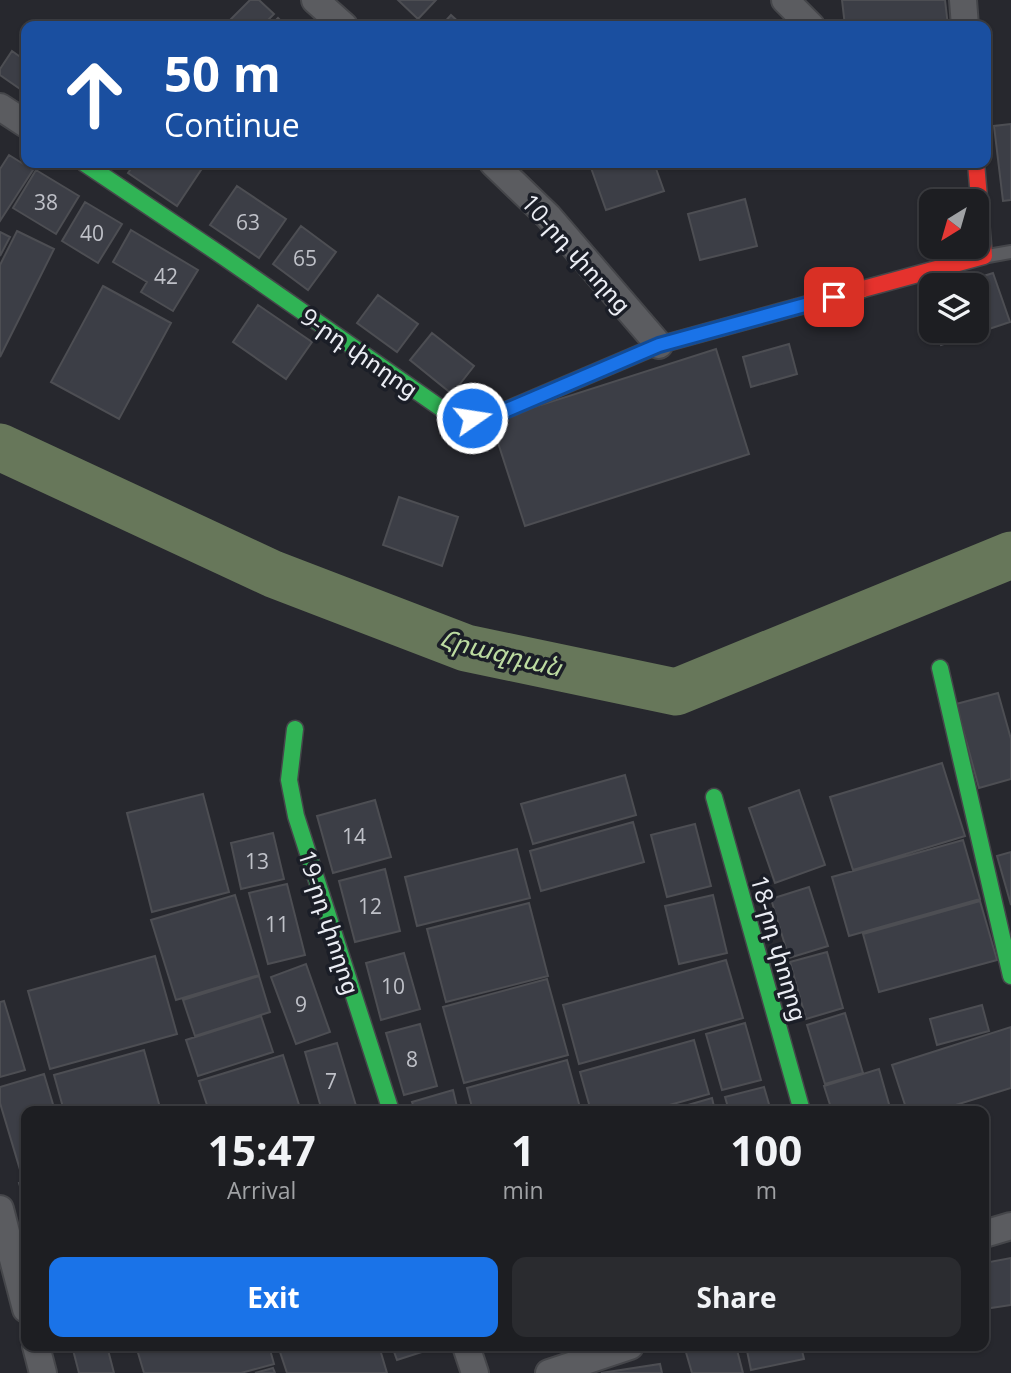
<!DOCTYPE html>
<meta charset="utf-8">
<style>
:root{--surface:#1d1e22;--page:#2a2b2f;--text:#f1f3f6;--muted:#a0a2a5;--line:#3b3c40;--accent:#1a73e8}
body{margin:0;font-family:"Open Sans","Noto Sans Armenian",sans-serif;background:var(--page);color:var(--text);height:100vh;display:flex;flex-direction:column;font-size:26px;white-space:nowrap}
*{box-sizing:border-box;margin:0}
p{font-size:23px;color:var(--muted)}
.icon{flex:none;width:38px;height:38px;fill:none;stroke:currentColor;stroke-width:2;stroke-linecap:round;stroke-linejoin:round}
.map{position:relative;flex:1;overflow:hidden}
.panel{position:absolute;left:21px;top:1106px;width:968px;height:245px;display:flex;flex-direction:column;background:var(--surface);border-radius:14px;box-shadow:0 2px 5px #0004,0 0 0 2px var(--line)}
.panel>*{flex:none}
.banner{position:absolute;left:21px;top:21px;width:970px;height:147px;border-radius:14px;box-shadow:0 2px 5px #0004,0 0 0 2px var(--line);background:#1a4fa0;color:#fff;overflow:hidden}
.needle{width:46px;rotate:217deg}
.fabs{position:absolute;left:919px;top:189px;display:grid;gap:14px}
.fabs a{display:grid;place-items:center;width:70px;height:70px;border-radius:14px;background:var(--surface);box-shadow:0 2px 5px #0004,0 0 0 2px var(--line);font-size:35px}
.pin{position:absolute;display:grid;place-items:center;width:60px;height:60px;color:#fff;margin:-30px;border-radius:14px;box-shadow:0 4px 10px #0006}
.me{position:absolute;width:77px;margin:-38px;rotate:77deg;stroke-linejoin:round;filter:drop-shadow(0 0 5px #0008)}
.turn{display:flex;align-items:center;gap:24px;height:147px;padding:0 28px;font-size:32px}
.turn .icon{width:91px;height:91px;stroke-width:2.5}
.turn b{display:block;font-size:49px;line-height:60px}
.eta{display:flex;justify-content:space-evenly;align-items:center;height:119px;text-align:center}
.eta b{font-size:42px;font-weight:700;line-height:49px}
.cta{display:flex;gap:14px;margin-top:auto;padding:14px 28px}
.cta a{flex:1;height:80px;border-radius:14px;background:var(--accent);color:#fff;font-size:28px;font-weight:700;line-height:80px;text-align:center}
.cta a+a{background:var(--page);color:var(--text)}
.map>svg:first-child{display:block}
</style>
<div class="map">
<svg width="1011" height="1373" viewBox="0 0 1011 1373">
<rect width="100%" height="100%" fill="#27282e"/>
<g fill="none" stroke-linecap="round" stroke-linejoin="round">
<!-- river -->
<path stroke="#67775a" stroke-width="47" d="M0 447 273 574 466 648 676 692 1011 555"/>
</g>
<!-- building -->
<path fill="#3c3e46" stroke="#4d4e53" stroke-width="2" d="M250 0H259L274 14 262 26H236L230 20Z
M398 0H436L418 19Z
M842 0H945L948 26H845Z
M451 15 463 26H441Z
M278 18 286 26H270Z
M12 51 26 61V93L0 75V69Z
M1011 124V200L1003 201 994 126Z
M9 155 33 170 0 221V169Z
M135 163H197L203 167 177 206 128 173Z
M598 163H654L664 191 606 210 590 165Z
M36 170 79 196 56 234 13 208Z
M237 186 286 219 259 258 210 225Z
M745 199 757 246 700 260 688 214Z
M85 202 122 224 98 263 62 241Z
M301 226 336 252 308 290 273 264Z
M131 230 198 270 173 311 141 292 147 282 113 262Z
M17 231 54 249 0 357V265Z
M0 232 10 237 0 256Z
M993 273 1010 322 941 345 936 331H976V285H955Z
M103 286 171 323 119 419 51 382Z
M931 293V316L924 296Z
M378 295 418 324 397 352 357 323Z
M258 305 312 342 286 379 233 342Z
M432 333 474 366 452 394 410 360Z
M789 344 797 374 751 387 743 357Z
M716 349 749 454 525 526 491 421Z
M399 497 458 517 442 566 383 545Z
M998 693 1011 739V779L979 788 956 704Z
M942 763 965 836 853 870 830 797Z
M625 775 636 815 533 844 521 804Z
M799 790 825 865 775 883 749 808Z
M203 794 229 892 152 912 127 813Z
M375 800 391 857 333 873 317 816Z
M633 822 644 862 541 891 530 851Z
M695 824 711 886 667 897 651 835Z
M273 833 284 879 241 889 231 843Z
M963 840 980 899 849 936 832 877Z
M517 849 530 898 417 926 405 877Z
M1011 852V905L997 856Z
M385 869 400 931 355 942 339 881Z
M287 884 305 955 268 964 249 893Z
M809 887 828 946 789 958 771 899Z
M235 895 259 975 176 1000 151 920Z
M713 895 727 953 679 964 665 906Z
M980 901 997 960 879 992 863 934Z
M529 903 548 976 446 1002 427 929Z
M827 952 843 1008 806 1019 790 962Z
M404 953 420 1009 381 1020 366 963Z
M155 956 177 1034 50 1069 28 991Z
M726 960 743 1018 579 1064 563 1005Z
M306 964 330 1032 296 1044 271 977Z
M259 976 270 1012 195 1036 183 1000Z
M547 979 568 1055 464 1083 443 1007Z
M4 1001 25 1070 0 1077V1002Z
M982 1005 989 1031 937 1045 930 1019Z
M845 1013 863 1073 825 1084 807 1025Z
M261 1016 273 1052 198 1076 186 1040Z
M745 1023 761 1080 722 1090 706 1034Z
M420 1024 437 1086 404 1095 386 1033Z
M1011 1027V1088L936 1111H907L892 1065Z
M694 1040 709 1094 648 1111H591L580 1072Z
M337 1043 357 1109 322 1111 305 1052Z
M144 1050 161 1111H64L54 1075Z
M283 1055 301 1111H209L199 1081Z
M567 1060 581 1111H473L467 1088Z
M879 1069 891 1111H832L824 1086Z
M44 1074 55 1111H26V1172L21 1173 0 1103V1087Z
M764 1087 771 1111H729L725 1097Z
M453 1090 458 1111H415L412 1102Z
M712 1098 715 1111H667Z
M26 1181V1207L19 1183Z
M1011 1258V1305L984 1309V1263Z
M72 1346H107L114 1373H79Z
M136 1346H269L274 1364 241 1373H144Z
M278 1346H379L387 1373H287Z
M392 1346H430L431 1349 397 1360Z
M697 1346H736L743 1373H692L685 1349Z
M746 1346H801L804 1359 751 1370Z
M660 1364 662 1373H601Z
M273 1368 275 1373H255Z"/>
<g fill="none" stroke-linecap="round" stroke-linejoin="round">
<!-- lane casing -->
<g stroke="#45464a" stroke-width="16">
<path id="lane" d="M988 256 1011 252"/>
</g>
<!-- street casing -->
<g stroke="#45464a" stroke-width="30">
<path id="street" d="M315 0 344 26
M785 0 811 26
M963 0 965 26
M0 107 26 124
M493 163 548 216 659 345
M0 1209 26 1309
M984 1234 1011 1226
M36 1346 43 1373
M466 1346 475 1373
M549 1373 630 1346"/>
</g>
<!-- fast casing -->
<g stroke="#45464a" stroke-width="19">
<path id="fast" d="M84 163 224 257 455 418H488L497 414
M940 668 1011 976
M295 729 289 780 296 816 391 1111
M714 797 802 1111"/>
</g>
<!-- slow casing -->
<g stroke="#45464a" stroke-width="19">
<path id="slow" d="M497 414 659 345 863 289"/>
</g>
<!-- jam casing -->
<g stroke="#45464a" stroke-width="19">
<path id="jam" d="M863 289 984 256 976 163"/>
</g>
<!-- lane -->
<use href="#lane" stroke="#5b5c60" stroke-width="12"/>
<!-- street -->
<use href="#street" stroke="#5b5c60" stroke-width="26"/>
<!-- fast -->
<use href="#fast" stroke="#30b455" stroke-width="16"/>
<!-- slow -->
<use href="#slow" stroke="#ff9f0a" stroke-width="16"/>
<!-- jam -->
<use href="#jam" stroke="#e5322d" stroke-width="16"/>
</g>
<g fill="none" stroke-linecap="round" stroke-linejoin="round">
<!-- route casing -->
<g stroke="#114b97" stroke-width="18">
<path id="route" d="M472 418H488L659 345 834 297"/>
</g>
<!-- route -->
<use href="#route" stroke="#1a73e8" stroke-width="12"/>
</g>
<g text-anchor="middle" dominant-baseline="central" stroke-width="7" stroke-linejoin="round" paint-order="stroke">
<!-- number labels -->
<g font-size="21" fill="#bfc1c8">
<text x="46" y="202">38</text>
<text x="248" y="222">63</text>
<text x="92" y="233">40</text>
<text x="305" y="258">65</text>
<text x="166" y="276">42</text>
<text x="354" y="836">14</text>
<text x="257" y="861">13</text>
<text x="370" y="906">12</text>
<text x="277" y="924">11</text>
<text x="393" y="986">10</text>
<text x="301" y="1004">9</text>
<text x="412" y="1059">8</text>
<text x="331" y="1081">7</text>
</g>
<!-- street labels -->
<g font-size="24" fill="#ebedf4" stroke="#1b1e27">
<text transform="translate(577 253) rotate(48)">10-րդ փողոց</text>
<text transform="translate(360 352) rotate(35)">9-րդ փողոց</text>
<text transform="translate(330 922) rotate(72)">19-րդ փողոց</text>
<text transform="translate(780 948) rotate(74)">18-րդ փողոց</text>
</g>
<!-- water labels -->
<g font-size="26" font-style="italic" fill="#bcdba1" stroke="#1b1e27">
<text transform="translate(501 652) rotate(14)">Հրազդան</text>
</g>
</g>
</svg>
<div class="fabs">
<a><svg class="needle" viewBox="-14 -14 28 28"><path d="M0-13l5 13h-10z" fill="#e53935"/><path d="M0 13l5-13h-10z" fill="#a0a2a5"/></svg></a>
<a><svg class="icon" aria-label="layers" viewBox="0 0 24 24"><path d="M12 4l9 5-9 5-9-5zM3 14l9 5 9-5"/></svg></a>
</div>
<div class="pin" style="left:834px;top:297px;background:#d93025"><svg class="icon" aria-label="arrive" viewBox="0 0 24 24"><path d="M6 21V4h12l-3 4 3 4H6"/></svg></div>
<svg class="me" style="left:472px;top:418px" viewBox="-20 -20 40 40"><circle r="17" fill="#1a73e8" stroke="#fff" stroke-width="3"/><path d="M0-11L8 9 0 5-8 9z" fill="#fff"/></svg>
<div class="banner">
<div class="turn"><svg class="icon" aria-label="ahead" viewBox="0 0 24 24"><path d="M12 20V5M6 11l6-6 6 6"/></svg><div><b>50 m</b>Continue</div></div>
</div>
<section class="panel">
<div class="eta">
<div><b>15:47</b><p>Arrival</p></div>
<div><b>1</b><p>min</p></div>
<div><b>100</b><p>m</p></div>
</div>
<div class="cta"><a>Exit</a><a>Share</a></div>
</section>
</div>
